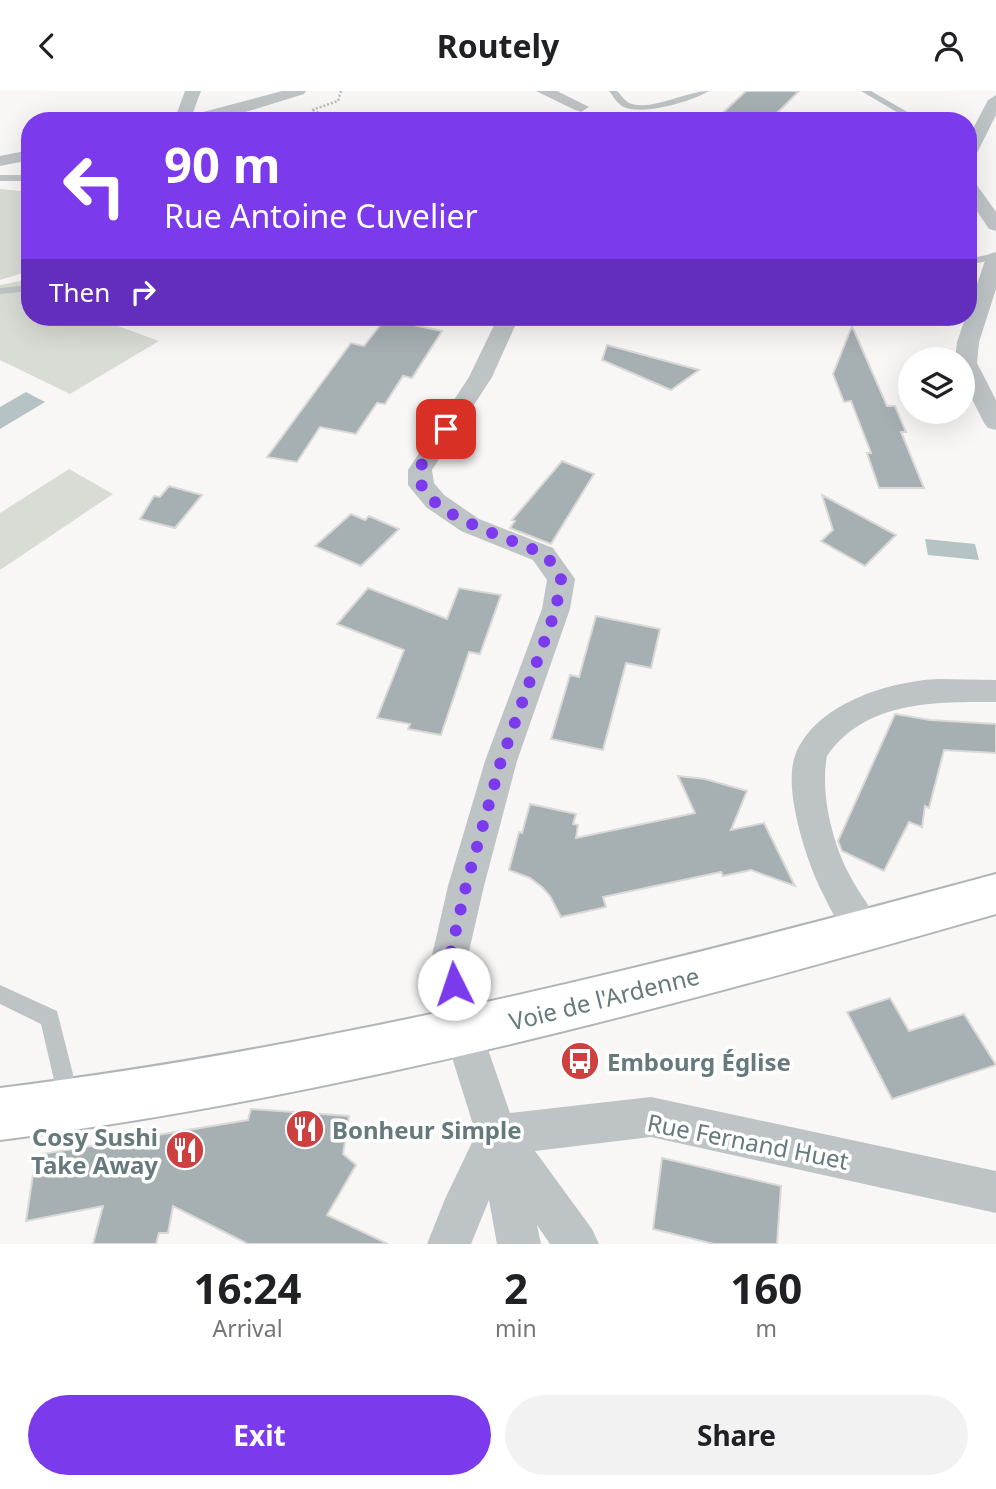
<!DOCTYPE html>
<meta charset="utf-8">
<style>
:root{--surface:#fff;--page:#f2f2f2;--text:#202124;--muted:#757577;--accent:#7c3aed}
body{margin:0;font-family:"Noto Sans",sans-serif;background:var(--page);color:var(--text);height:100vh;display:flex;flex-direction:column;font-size:26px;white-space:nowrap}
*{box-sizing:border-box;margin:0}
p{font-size:23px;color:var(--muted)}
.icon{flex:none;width:38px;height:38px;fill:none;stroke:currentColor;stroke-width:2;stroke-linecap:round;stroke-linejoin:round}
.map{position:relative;height:1153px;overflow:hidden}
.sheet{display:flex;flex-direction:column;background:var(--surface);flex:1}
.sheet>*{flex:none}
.banner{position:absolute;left:21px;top:21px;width:956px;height:214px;border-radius:28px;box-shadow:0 7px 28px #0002;background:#7c3aed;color:#fff;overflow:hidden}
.tools{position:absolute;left:898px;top:256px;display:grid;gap:14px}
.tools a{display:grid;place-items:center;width:77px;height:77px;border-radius:50%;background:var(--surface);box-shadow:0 7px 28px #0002;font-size:35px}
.pin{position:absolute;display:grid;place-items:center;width:60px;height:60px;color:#fff;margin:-30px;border-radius:14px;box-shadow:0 4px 10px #0006}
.me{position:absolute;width:77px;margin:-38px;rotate:356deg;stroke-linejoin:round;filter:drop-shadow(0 0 5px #0008)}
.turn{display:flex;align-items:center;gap:24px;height:147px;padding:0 28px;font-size:32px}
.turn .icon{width:91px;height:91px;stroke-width:2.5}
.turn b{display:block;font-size:49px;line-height:60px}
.then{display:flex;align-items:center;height:66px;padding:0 28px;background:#0003;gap:14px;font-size:26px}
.eta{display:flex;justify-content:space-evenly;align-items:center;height:119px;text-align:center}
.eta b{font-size:42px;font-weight:700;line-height:49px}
.primary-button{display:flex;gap:14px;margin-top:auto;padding:14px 28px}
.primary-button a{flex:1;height:80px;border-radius:42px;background:var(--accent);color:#fff;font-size:28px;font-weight:700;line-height:80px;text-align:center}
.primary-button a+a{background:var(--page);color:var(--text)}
header{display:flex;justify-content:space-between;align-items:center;height:91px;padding:0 28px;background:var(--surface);font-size:32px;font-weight:700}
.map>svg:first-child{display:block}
</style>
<header><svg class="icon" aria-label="back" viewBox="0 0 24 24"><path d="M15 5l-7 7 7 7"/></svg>Routely<svg class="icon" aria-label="person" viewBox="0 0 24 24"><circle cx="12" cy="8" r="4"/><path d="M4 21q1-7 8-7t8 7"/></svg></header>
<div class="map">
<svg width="996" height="1153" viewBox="0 0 996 1153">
<rect width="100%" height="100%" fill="#f8f7f6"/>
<!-- green -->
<path fill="#d9dcd5" d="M0 98 30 101V180L0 189Z
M30 188V226H93L159 250 70 303 0 269V194Z
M69 378 113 403 0 479V422Z"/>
<!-- water -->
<path fill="#b5c3c4" d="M26 301 45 311 0 338V316Z
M925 448 975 453 979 469 928 464Z"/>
<!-- building -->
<path fill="#a6afb2" stroke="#d9d9d8" stroke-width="2" d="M746 0H799L769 30H714Z
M385 228 442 240 412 287 403 285 385 313 377 312 356 343 320 336 297 371 267 366 351 252 364 255Z
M852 235 887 315H895L906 341H901L924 397H879L867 362H871L851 310 844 311 833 283Z
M607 254 699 279 671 299 602 269Z
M562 370 594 383 551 453 510 437 515 430 512 429Z
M169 395 202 404 175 437 140 428 154 405 160 406Z
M822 404 896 444 865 475 821 450 833 439Z
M351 423 365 429 369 425 399 438 361 475 315 455Z
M368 497 447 528 459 497 501 504 480 563 469 561 441 644 408 638 410 633 377 627 404 559 337 533Z
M596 525 660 538 651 577 626 572 603 659 551 648 570 584 579 586Z
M895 623 930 629 996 633V662L944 659 929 717 925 715 922 736 909 731 884 780 842 760 838 750Z
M678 685 705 688 747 700 731 739 764 732 795 795 751 779 723 785 721 781 603 806 606 816 561 826 550 805 542 796 530 787 509 779 519 741 522 742 530 713 576 723 573 733 578 734 576 747 695 722Z
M890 907 909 940 964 923 996 974 892 1008 847 921Z
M251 1018 349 1025 343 1063 356 1074 327 1124 388 1153H248L173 1115 168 1142H159L156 1153H93L103 1115 26 1130 36 1064 248 1029Z
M662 1067 781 1095 777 1153H714L653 1138Z"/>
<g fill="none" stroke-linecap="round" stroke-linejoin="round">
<!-- primary casing -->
<g stroke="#b0b6b8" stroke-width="4">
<path id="primary" d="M996 783V823C669 917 338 1006 0 1049V997C338 955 668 872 996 783Z"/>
</g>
<!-- path -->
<path stroke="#b8bcbe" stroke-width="2.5" stroke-dasharray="2 2" stroke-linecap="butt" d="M312 19 338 10 341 0
M313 19 333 30"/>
<!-- lane -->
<path fill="#bec3c5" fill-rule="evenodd" d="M609 0H617C621 4 625 10 629 12 650 21 686 0 709 0 693 10 642 25 624 16 618 14 613 5 609 0Z
M861 0H871L923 30H912Z
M0 84H30V90H0Z
M996 162V168L968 174V168Z
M30 194V200L0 203V197Z
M0 894 57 920 79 1007 76 1015 68 1018 60 1015 41 933 0 913Z"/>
<!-- street -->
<path fill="#bec3c5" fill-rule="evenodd" d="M185 0H201L192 24 282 0H306L304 3 223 28 174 30Z
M536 0H557L589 16 581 21 575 19Z
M996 4V24L977 62 968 67V47L988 9Z
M30 59V69L0 75V65Z
M968 89 974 90 996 121V140L989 138 968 107Z
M996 161V198L979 251 977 272 996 309V339L988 337 984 332 962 288V268H955L957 251 986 167 989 163Z
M498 226H519L492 286 432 379 434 392 444 404 479 428 553 457 575 488 570 518 517 670 484 795 467 869 482 941 510 1022 651 1006 996 1080V1122L651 1046 535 1060 592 1138 599 1153H550L537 1134 541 1153H497L489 1109 471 1153H427L445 1108 476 1043 444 941 431 869 448 795 485 670 542 518 547 489 533 469 461 440 426 416 408 394V379L469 286Z
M939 588 996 589V611C936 611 866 609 827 665 820 701 832 751 849 783 859 803 874 820 883 840L878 852 865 856C844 848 831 819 821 799 806 768 783 698 795 665 814 613 889 590 939 588Z"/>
<!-- primary -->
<use href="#primary" fill="#fff" fill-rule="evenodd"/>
</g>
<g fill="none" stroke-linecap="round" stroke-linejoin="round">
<!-- route -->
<path stroke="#7c3aed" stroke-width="12" stroke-dasharray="0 21.6" d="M446 338C438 349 423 365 420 379 411 422 515 447 542 463 551 468 556 479 561 488L556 518 501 670 466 795 449 869 454 893"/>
</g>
<!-- icons -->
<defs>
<g id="bus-disc" transform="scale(2.0125)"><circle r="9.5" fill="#ce3f3f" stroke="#fff"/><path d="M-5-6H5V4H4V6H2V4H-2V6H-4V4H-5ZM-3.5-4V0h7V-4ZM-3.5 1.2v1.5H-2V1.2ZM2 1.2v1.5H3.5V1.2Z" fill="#fff"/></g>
<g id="restaurant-disc" transform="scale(2.0125)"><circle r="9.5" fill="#ce3f3f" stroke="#fff"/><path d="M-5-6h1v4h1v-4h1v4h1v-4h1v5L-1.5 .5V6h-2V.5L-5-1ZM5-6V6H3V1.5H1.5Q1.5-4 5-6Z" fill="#fff"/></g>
</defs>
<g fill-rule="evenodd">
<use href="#bus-disc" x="580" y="970"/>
<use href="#restaurant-disc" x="305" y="1038"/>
<use href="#restaurant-disc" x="185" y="1059"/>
</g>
<g text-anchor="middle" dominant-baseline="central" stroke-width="7" stroke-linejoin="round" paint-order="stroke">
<!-- near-street labels -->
<g font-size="24" fill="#66797d" stroke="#fff">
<text transform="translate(604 907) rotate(-14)">Voie de l'Ardenne</text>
<text transform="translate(748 1050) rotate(11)">Rue Fernand Huet</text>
</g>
<!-- near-poi labels -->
<g font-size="24" font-weight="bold" fill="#66797d" stroke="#fff" text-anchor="start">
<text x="607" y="970">Embourg Église</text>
<text x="332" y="1038">Bonheur Simple</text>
<text x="158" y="1045" text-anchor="end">Cosy Sushi<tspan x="158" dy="28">Take Away</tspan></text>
</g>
</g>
</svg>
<div class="tools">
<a><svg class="icon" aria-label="layers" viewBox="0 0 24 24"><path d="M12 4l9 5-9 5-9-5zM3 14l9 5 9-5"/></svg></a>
</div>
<div class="pin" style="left:446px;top:338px;background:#d93025"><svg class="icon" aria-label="arrive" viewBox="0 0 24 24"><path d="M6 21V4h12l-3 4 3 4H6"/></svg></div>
<svg class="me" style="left:454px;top:893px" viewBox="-20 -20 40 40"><circle r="19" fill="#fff"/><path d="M0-13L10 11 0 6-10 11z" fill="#7c3aed"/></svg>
<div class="banner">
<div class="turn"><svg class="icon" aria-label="left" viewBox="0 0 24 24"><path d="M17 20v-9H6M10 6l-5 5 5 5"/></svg><div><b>90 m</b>Rue Antoine Cuvelier</div></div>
<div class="then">Then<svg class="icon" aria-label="right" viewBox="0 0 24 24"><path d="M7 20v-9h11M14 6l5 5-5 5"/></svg></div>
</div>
</div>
<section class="sheet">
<div class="eta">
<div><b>16:24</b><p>Arrival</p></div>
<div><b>2</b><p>min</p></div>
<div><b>160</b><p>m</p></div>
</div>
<div class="primary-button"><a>Exit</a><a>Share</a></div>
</section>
